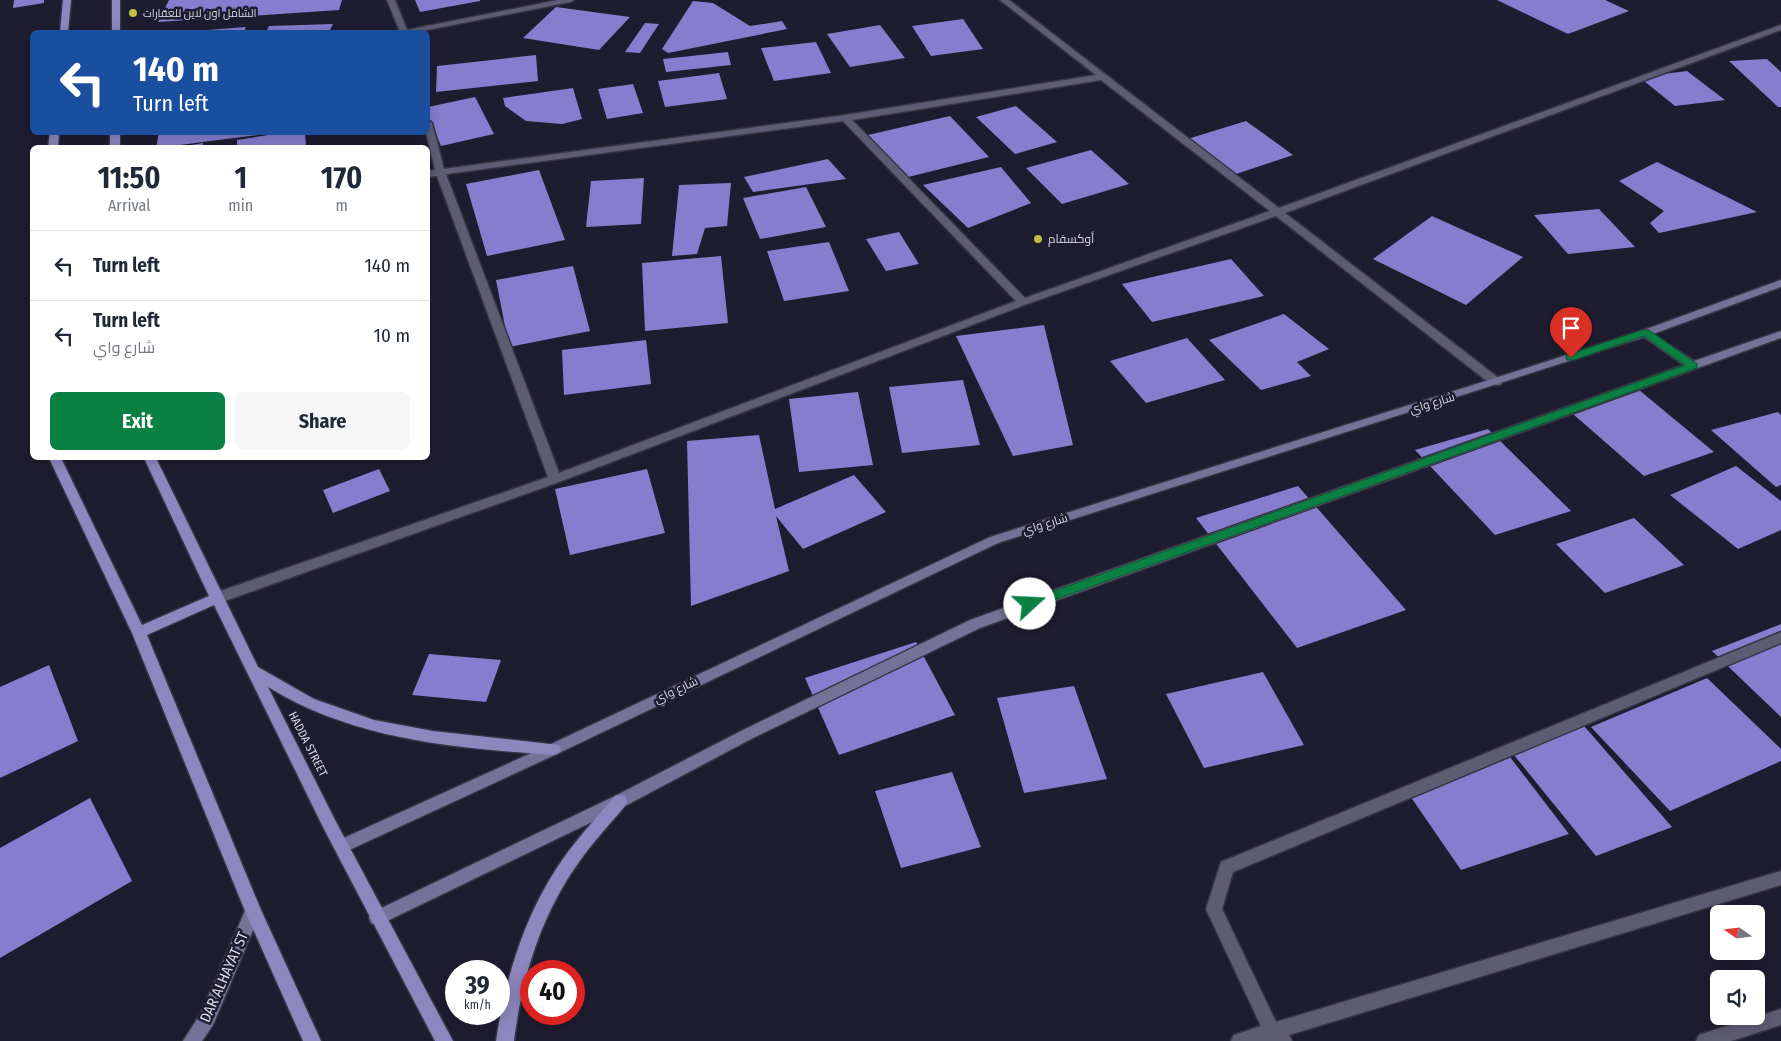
<!DOCTYPE html>
<meta charset="utf-8">
<style>
:root{--surface:#fff;--page:#f6f6f7;--text:#1f2937;--muted:#747a83;--line:#e0e1e3;--accent:#0b8043}
body{margin:0;font-family:"Fira Sans Condensed",Cairo,sans-serif;background:var(--page);color:var(--text);height:100vh;display:flex;flex-direction:column;font-size:19px;white-space:nowrap}
*{box-sizing:border-box;margin:0}
p{font-size:16px;color:var(--muted)}
.icon{flex:none;width:28px;height:28px;fill:none;stroke:currentColor;stroke-width:2;stroke-linecap:round;stroke-linejoin:round}
.map{position:relative;flex:1;overflow:hidden}
.panel{position:absolute;left:30px;top:145px;width:400px;height:315px;display:flex;flex-direction:column;background:var(--surface);border-radius:8px;box-shadow:0 2px 12px #0003}
.panel>*{flex:none}
.guide{position:absolute;left:30px;top:30px;width:400px;height:105px;border-radius:8px;box-shadow:0 2px 12px #0003;background:#1a4fa0;color:#fff;overflow:hidden}
.needle{width:32px;rotate:284deg}
.controls{position:absolute;left:1710px;top:905px;display:grid;gap:10px}
.controls a{display:grid;place-items:center;width:55px;height:55px;border-radius:8px;background:var(--surface);box-shadow:0 2px 12px #0003;font-size:25px}
.speed{position:absolute;left:445px;top:960px;display:flex;gap:10px;font-size:25px;font-weight:700;text-align:center}
.speed>*{display:grid;place-content:center;width:65px;height:65px;border-radius:50%;background:var(--surface);box-shadow:0 2px 12px #0003;line-height:1}
.speed small{font-size:12px;font-weight:400}
.speed .limit{border:8px solid #d22;background:#fff;color:#111}
.pin{position:absolute;display:grid;place-items:center;width:42px;height:42px;color:#fff;margin:-51px -21px;border-radius:50% 50% 50% 0;rotate:-45deg;box-shadow:0 0 5px #0007}
.pin .icon{rotate:45deg}
.me{position:absolute;width:55px;margin:-28px;rotate:70deg;stroke-linejoin:round;filter:drop-shadow(0 0 4px #0008)}
.turn{display:flex;align-items:center;gap:18px;height:105px;padding:0 20px;font-size:22px}
.turn .icon{width:65px;height:65px;stroke-width:2.5}
.turn b{display:block;font-size:35px;line-height:42px}
.eta{display:flex;justify-content:space-evenly;align-items:center;height:85px;text-align:center}
.eta b{font-size:30px;font-weight:700;line-height:35px}
.action{display:flex;gap:10px;margin-top:auto;padding:10px 20px}
.action a{flex:1;height:58px;border-radius:8px;background:var(--accent);color:#fff;font-size:20px;font-weight:700;line-height:58px;text-align:center}
.action a+a{background:var(--page);color:var(--text)}
ul{padding:0;list-style:none}
li{display:flex;align-items:center;gap:15px;height:70px;padding:0 20px;border-top:1px solid var(--line)}
li div{flex:1}
li b{display:block;font-size:19px}
li em{font-style:normal}
.map>svg:first-child{display:block}
</style>
<div class="map">
<svg width="1781" height="1041" viewBox="0 0 1781 1041">
<rect width="100%" height="100%" fill="#1e1c2f"/>
<!-- building -->
<path fill="#867dce" d="M14 0H44V3L13 8Z
M169 0H342L339 10 158 22Z
M415 0H480V1L420 12Z
M1497 0H1605L1629 11 1568 34Z
M693 1 713 3 750 26 782 21 787 29 668 53 662 49Z
M556 7 630 17 599 50 523 38Z
M963 19 983 49 931 56 912 26Z
M645 23 659 24 640 53 625 52Z
M333 24 329 32H266L269 26Z
M880 25 905 58 850 67 827 34Z
M246 27 244 32H194V31Z
M816 42 831 73 774 81 761 48Z
M728 52 731 65 666 72 663 59Z
M536 55 538 81 436 92 437 66Z
M1767 59 1781 72V107H1778L1729 61Z
M1687 71 1725 100 1675 106 1639 77Z
M719 73 727 99 665 107 658 81Z
M633 84 643 113 607 119 598 89Z
M573 88 582 119 562 124 526 121 505 106 503 98Z
M475 97 494 134 441 146 428 115V107Z
M1016 106 1057 142 1015 154 976 117Z
M950 116 989 157 904 178 868 135Z
M1246 121 1293 155 1227 177 1181 141Z
M159 132H259L258 135 156 148Z
M287 132H305L306 148H237V140Z
M203 143V148H180V147Z
M1091 150 1129 184 1062 204 1026 168Z
M828 159 846 179 753 192 744 177Z
M1657 162 1757 212 1659 233 1650 223 1664 211 1619 181Z
M1001 167 1031 203 968 228 923 185Z
M539 170 565 240 487 256 466 184Z
M644 178 641 224 586 227 591 181Z
M731 183 727 226 705 228 697 254 672 256 679 185Z
M806 187 826 227 760 239 743 198Z
M1599 209 1635 247 1568 254 1534 215Z
M1432 216 1523 257 1466 305 1373 259Z
M899 232 919 264 886 271 866 239Z
M829 242 849 291 784 301 767 251Z
M721 256 728 323 645 331 642 263Z
M1231 259 1264 296 1152 322 1122 284Z
M573 266 590 331 509 347 496 280Z
M1284 314 1329 349 1297 362 1311 376 1261 390 1209 340Z
M1044 325 1073 445 1013 456 956 336Z
M1187 338 1225 380 1146 403 1110 361Z
M646 340 651 384 564 395 562 350Z
M963 380 980 445 902 453 889 387Z
M1633 385 1714 452 1644 476 1565 407Z
M858 392 873 465 799 472 789 399Z
M1778 412 1781 415V485L1776 487 1711 430Z
M1488 429 1571 511 1495 535 1415 450Z
M759 435 775 509 854 475 886 512 803 549 776 516 789 571 691 606 687 441Z
M1736 466 1781 501V530L1738 549 1670 495Z
M379 469 390 491 333 513 323 490Z
M647 469 665 533 570 555 555 489Z
M1298 486 1406 610 1297 648 1196 518Z
M1634 518 1684 565 1605 593 1556 544Z
M1781 624V717L1712 651Z
M916 642 955 715 839 755 805 678Z
M429 654 501 660 486 702 412 695Z
M49 665 78 741 0 778V687Z
M1263 672 1304 745 1204 768 1166 694Z
M1707 678 1781 749V761L1670 811 1591 727Z
M1074 686 1107 779 1024 793 997 698Z
M1578 719 1672 827 1596 856 1505 744Z
M1510 757 1569 834 1461 870 1406 790Z
M952 772 981 847 901 868 875 791Z
M90 798 132 881 0 958V848Z"/>
<g fill="none" stroke-linecap="round" stroke-linejoin="round">
<!-- street casing -->
<g stroke="#363544" stroke-width="3">
<path id="street" d="M387 0H395L407 30 558 0H574L570 2 417 32H400Z
M1000 0H1009L1279 208 1781 25V30L1285 213 1500 379 1502 382 1500 385H1492L1276 216 1027 304 559 482 222 602H212L210 598 212 594 548 477 437 176 428 177V171L435 170 426 132H428V120L432 123 444 169 845 115 1096 75ZM1101 80 1270 211 1025 298 852 120ZM843 121 1016 301 559 473 446 174Z
M1781 632V643L1233 872 1222 909 1276 1022 1781 871V885L1289 1035 1292 1041H1231L1234 1035 1261 1026 1206 909 1221 862Z
M1781 1009V1025L1731 1041H1696L1699 1035 1705 1033Z"/>
</g>
<!-- secondary casing -->
<g stroke="#363544" stroke-width="3">
<path id="secondary" d="M1781 280V287L1653 334 1694 361 1781 331V338L980 628 753 738 625 806 383 923 377 925 371 923 369 918 371 913 615 796 743 730 970 620 1684 365 1644 337 998 543 559 753 347 851 342 853 337 851 334 846 337 841 549 745 990 537 1492 379 1641 331Z
M253 904 259 906 261 911 213 1025 202 1041H183L201 1013 247 906Z"/>
</g>
<!-- primary casing -->
<g stroke="#363544" stroke-width="3">
<path id="primary" d="M63 0H71L68 32H60Z
M112 0H120V32H112Z
M50 132H59L58 148H48Z
M110 132H120V148H110Z
M49 458H61L142 625 209 596 144 458H156L258 667 314 699 374 720 433 731 559 745 561 749 559 753 554 755C455 748 354 740 268 687L335 820 453 1041H435L324 829 214 605 147 635 261 910 321 1041H303L245 911 132 633Z
M620 795 625 796 627 801 625 806C610 824 593 842 579 862 541 915 522 977 514 1041H496C506 974 527 907 568 852 582 833 599 815 615 796Z"/>
</g>
<!-- street -->
<use href="#street" fill="#5e5c73" fill-rule="evenodd"/>
<!-- secondary -->
<use href="#secondary" fill="#757298" fill-rule="evenodd"/>
<!-- primary -->
<use href="#primary" fill="#8c87be" fill-rule="evenodd"/>
</g>
<!-- route -->
<path fill="#0b8043" stroke="#07532c" d="M1642 330H1649L1697 364V368L1035 607H1026L1024 604 1026 601 1685 365 1644 336 1574 360H1567L1566 358 1567 355Z"/>
<!-- markers -->
<g fill="#c1bd40" stroke="#1e1c2f" stroke-width="2">
<circle cx="133" cy="13" r="5"/>
<circle cx="1038" cy="239" r="5"/>
</g>
<g text-anchor="middle" dominant-baseline="central" stroke-width="5" stroke-linejoin="round" paint-order="stroke">
<!-- far-poi labels -->
<g font-size="11" fill="#dbdbe8" stroke="#1e1c2f" text-anchor="start">
<text x="143" y="13">الشامل اون لاين للعقارات</text>
</g>
<!-- poi labels -->
<g font-size="12" fill="#dbdbe8" stroke="#1e1c2f" text-anchor="start">
<text x="1048" y="239">أوكسفام</text>
</g>
<!-- street labels -->
<g font-size="12" fill="#dbdbe8" stroke="#1e1c2f">
<text transform="translate(1432 403) rotate(-17)">شارع واي</text>
<text transform="translate(1045 524) rotate(-17)">شارع واي</text>
<text transform="translate(676 690) rotate(-25)">شارع واي</text>
<text transform="translate(308 744) rotate(63)">HADDA STREET</text>
</g>
<!-- near-street labels -->
<g font-size="15" fill="#dbdbe8" stroke="#1e1c2f">
<text transform="translate(224 977) rotate(-66)">DAR ALHAYAT ST</text>
</g>
</g>
</svg>
<div class="controls">
<a><svg class="needle" viewBox="-14 -14 28 28"><path d="M0-13l5 13h-10z" fill="#e53935"/><path d="M0 13l5-13h-10z" fill="#747a83"/></svg></a>
<a><svg class="icon" aria-label="sound" viewBox="0 0 24 24"><path d="M4 9h4l5-4v14l-5-4H4zM17 9q2 3 0 6"/></svg></a>
</div>
<div class="speed"><div>39<small>km/h</small></div><div class="limit">40</div></div>
<div class="pin" style="left:1571px;top:358px;background:#d93025"><svg class="icon" aria-label="arrive" viewBox="0 0 24 24"><path d="M6 21V4h12l-3 4 3 4H6"/></svg></div>
<svg class="me" style="left:1030px;top:604px" viewBox="-20 -20 40 40"><circle r="19" fill="#fff"/><path d="M0-13L10 11 0 6-10 11z" fill="#0b8043"/></svg>
<div class="guide">
<div class="turn"><svg class="icon" aria-label="left" viewBox="0 0 24 24"><path d="M17 20v-9H6M10 6l-5 5 5 5"/></svg><div><b>140 m</b>Turn left</div></div>
</div>
<section class="panel">
<div class="eta">
<div><b>11:50</b><p>Arrival</p></div>
<div><b>1</b><p>min</p></div>
<div><b>170</b><p>m</p></div>
</div>
<ul>
<li><svg class="icon" aria-label="left" viewBox="0 0 24 24"><path d="M17 20v-9H6M10 6l-5 5 5 5"/></svg><div><b>Turn left</b></div><em>140 m</em></li>
<li><svg class="icon" aria-label="left" viewBox="0 0 24 24"><path d="M17 20v-9H6M10 6l-5 5 5 5"/></svg><div><b>Turn left</b><p>شارع واي</p></div><em>10 m</em></li>
</ul>
<div class="action"><a>Exit</a><a>Share</a></div>
</section>
</div>
